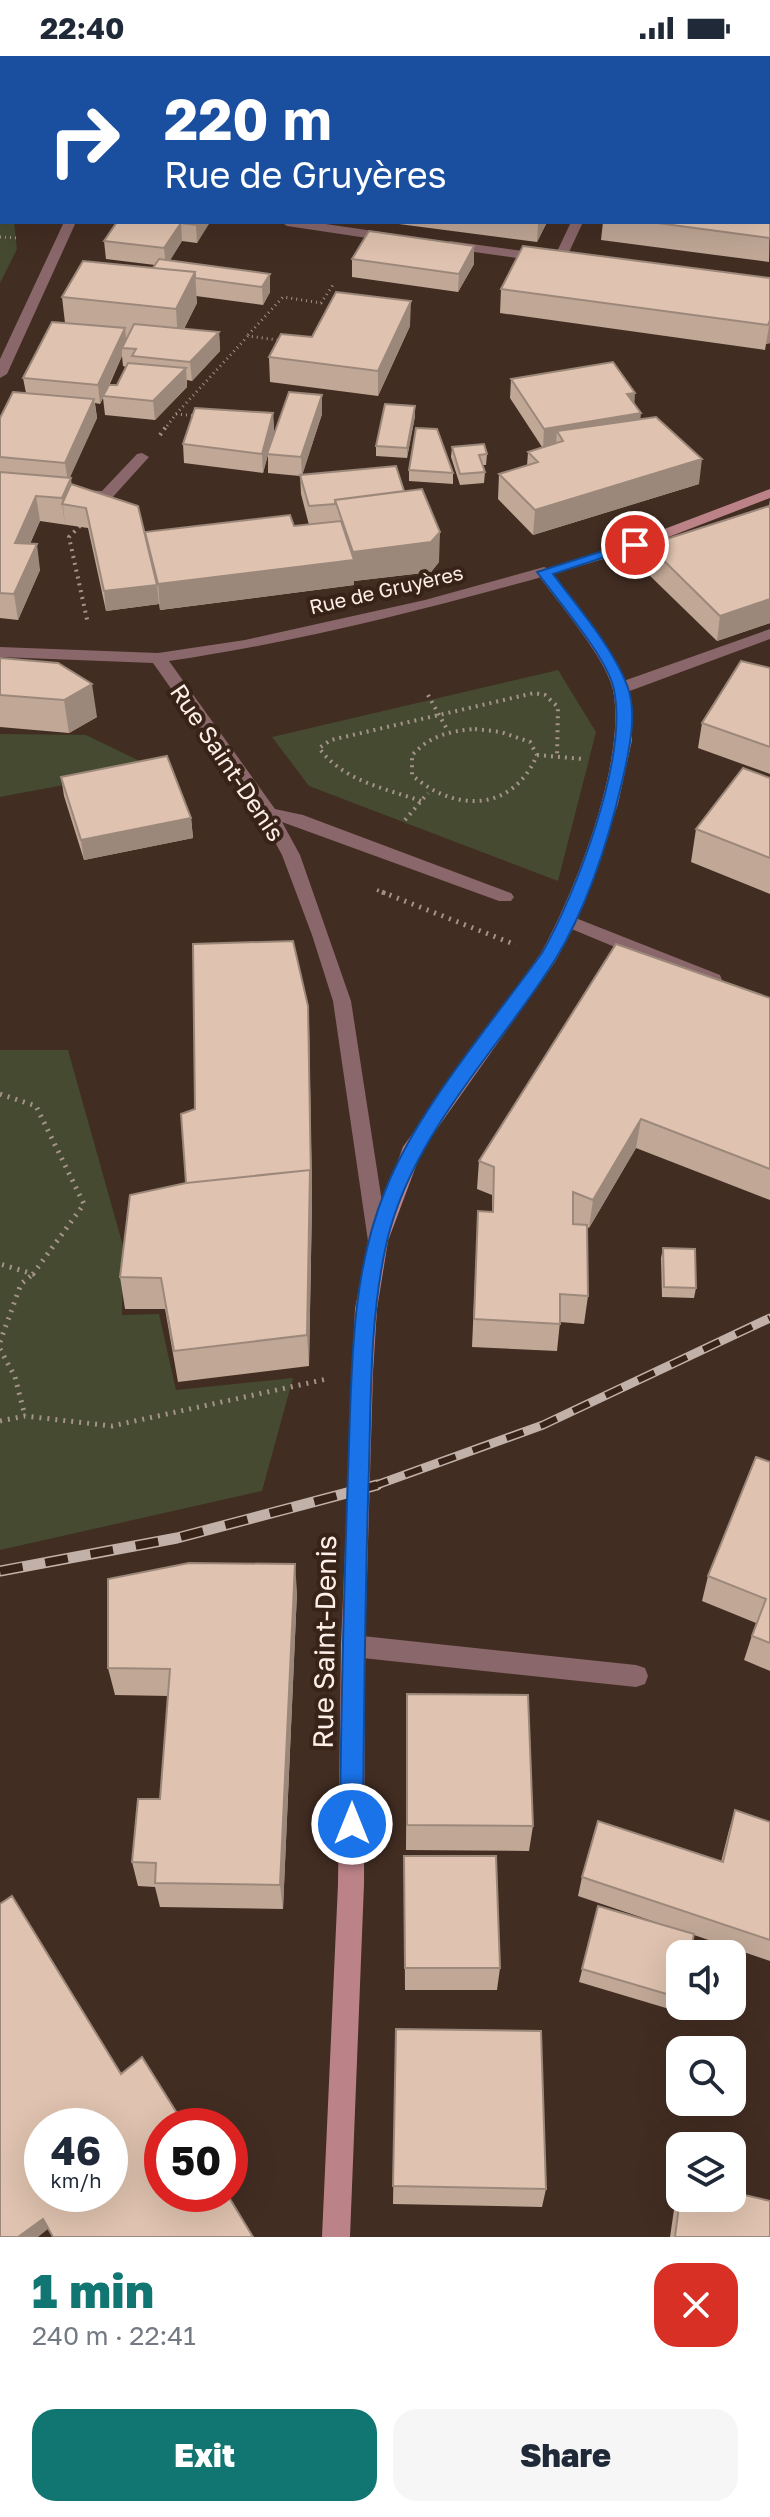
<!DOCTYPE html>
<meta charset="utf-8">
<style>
:root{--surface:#fff;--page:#f6f6f7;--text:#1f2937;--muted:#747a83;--accent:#117671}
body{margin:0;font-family:"Golos Text",sans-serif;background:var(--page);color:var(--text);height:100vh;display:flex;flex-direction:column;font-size:30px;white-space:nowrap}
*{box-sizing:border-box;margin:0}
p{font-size:26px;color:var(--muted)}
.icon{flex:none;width:44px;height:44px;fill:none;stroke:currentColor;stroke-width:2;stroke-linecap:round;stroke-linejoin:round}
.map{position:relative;height:2181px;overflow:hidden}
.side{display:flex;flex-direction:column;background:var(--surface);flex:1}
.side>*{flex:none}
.guide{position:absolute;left:0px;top:0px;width:770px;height:168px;box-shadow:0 8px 32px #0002;background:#1a4fa0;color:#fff;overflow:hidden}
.fabs{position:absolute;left:666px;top:1884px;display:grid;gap:16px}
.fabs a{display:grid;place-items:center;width:80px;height:80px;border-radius:16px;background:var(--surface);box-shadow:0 8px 32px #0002;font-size:40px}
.speed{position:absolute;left:24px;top:2052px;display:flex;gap:16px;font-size:40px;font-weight:700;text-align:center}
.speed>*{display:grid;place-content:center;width:104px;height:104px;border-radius:50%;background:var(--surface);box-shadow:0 8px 32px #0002;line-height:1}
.speed small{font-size:20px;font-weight:400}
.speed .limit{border:12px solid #d22;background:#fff;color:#111}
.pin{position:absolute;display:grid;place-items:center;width:68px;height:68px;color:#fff;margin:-34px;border:4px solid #fff;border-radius:50%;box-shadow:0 2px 8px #0007}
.me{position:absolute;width:88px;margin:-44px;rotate:0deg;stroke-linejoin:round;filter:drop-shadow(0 0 6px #0008)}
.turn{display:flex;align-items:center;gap:28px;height:168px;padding:0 32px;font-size:36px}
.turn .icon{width:104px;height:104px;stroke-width:2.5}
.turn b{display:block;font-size:56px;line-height:68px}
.round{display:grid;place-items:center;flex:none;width:84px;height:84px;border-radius:24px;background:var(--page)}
.head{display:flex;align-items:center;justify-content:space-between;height:136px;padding:0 32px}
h1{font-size:48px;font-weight:800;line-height:60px;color:var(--accent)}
.button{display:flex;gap:16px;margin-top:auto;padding:16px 32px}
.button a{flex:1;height:92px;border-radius:24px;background:var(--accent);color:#fff;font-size:32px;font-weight:800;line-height:92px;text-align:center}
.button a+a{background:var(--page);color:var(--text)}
.status{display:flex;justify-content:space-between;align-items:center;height:56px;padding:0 40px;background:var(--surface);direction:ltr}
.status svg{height:22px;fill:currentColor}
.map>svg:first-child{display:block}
</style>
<div class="status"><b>22:40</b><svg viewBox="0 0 49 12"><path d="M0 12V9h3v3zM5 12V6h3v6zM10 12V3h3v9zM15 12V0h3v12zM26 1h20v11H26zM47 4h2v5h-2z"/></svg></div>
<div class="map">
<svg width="770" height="2181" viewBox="0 0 770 2181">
<rect width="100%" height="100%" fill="#422d22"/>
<!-- green -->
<path fill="#454a30" d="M0 156 2 166H14L17 193 0 227Z
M558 614 596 676 558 825 309 730 272 681Z
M0 678 86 679 154 712 0 741Z
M0 994H68L123 1190 122 1259 159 1258 176 1334 293 1322 262 1435 0 1494Z"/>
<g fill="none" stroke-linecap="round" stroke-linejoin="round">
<!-- path-far2 -->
<path stroke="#a49389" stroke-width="3" stroke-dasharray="1 4" stroke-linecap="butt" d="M383 2 388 0
M0 181 18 182
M248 279 283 241 321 247 333 229
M176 358 248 280 285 285
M167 370 176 358 196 360"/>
<!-- path-far1 -->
<path stroke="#a49389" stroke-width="4" stroke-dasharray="2 5" stroke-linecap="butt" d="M160 379 168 368
M80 470 69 481 88 568
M428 639 448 675
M475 673 501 676 530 686 537 699C513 756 455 757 412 719V699C430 680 449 675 475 673Z
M537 699 583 703
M421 745C384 732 343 725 319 692L331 684 534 637 545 639 558 651 557 701
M405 764 428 737
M377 834 387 838"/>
<!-- path -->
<path stroke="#a49389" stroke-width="5" stroke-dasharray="2 6" stroke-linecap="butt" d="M382 836 516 889
M0 1038 36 1050 84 1148 33 1218 0 1208
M0 1286 21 1228 33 1218
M0 1293 15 1321 25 1360
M0 1365 25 1360 112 1370 327 1323"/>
<!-- service -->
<path fill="#8a676a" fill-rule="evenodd" d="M768 135 770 136V144L768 143Z
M571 166H583L564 207H554L553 204Z
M142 397 149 401 111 443 80 442 73 438 80 434 102 435 137 398Z
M770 573V583L627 636H615L613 632 615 628Z
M353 1579 636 1609 645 1612 648 1620 645 1628 636 1631 353 1601 344 1598 341 1590 344 1582Z"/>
<!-- minor -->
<path fill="#8a676a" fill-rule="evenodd" d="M161 0H173L160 2Z
M64 166H76L7 318 0 322V303Z
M544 511 549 513V519C424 554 298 586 169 605L275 753 303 759 511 837 514 841 511 845H499L282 766 300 799 351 945 388 1185 385 1191H371L368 1185 333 945 312 879 282 799 261 760 153 607 0 601V591L158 597 245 584 425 544Z
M568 859 720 919 722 924 713 931 706 929 562 869 559 865 562 861Z"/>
<!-- tertiary -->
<path fill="#8a676a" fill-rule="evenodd" d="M0 119 2 120V128L0 127Z
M281 166H312L394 178 400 182 394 186 287 170Z
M450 185 545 198 551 202 545 206 446 192 444 189Z"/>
<!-- secondary -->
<path fill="#bb8388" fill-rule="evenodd" d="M770 433V442L640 492 553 518 603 585 629 632 632 684 618 748 577 865 555 906 422 1094 388 1185 377 1253 373 1316 365 1590 364 1828 350 2181H322L338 1828 341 1590 355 1253 368 1185 403 1091 541 897C575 836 627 704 613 634 607 603 556 544 536 516L630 486Z"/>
<!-- rail-far1 casing -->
<g stroke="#c1b1a8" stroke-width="9">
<path id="rail-far1" d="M371 1431 543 1369 770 1262"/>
</g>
<!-- rail casing -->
<g stroke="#c1b1a8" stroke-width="11">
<path id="rail" d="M0 1515 177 1482 377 1429"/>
</g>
<!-- rail-far1 -->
<use href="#rail-far1" stroke="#382318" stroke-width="6" stroke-dasharray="18" stroke-linecap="butt"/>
<!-- rail -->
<use href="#rail" stroke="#382318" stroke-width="8" stroke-dasharray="23" stroke-linecap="butt"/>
</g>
<!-- wall -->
<path fill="#c0a796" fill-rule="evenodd" d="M0 0H128L127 2H14Z
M274 0H333L332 2H274Z
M433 0H627L626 2H433Z
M768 56H770V113H768Z
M770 152 769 206 601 184 603 166H768Z
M117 166H209L197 187 182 185 170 204 270 218V236L263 249 196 240 197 247 184 273 219 276 220 295 192 325 187 324V331L155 364 105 359 103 342 100 348 95 347 97 362 69 422 71 429 146 482 309 469 301 438 300 420 268 417V399L263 417 184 407 183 388 273 357 274 376 269 393 322 339V358L302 419 404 435 439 506 431 516 354 525V529L160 554 159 547V548L106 555 88 472 40 465 30 488 40 514 18 564 0 562V362L26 337 23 322 65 267 62 241 153 212 155 209 106 203 104 185ZM122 300 123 310 126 311 117 329 109 330Z
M391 166H547L537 186 391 167Z
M474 190V208L458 236 352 221V203Z
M770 222V287L766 288 765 294 500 257 501 233Z
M410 270 378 340 270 326 269 301 312 281Z
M511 323 634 348 640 363 699 428 533 479 498 443 499 418 527 410 528 396 542 391 510 342Z
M415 350V360L407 402 376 400V390Z
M452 391 487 398 486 409H482L485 416 484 427 460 429 451 401Z
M409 414 453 417V428L409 425Z
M770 443V567L717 585 645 515 648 489 769 451Z
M0 602 97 661 69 677 0 671Z
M770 612V718L698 692 702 667Z
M61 721 191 762 193 782 84 804 64 740Z
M770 722V838L691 806 696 773Z
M770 942V1144L636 1092 589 1172 587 1171 588 1240 584 1268 560 1266 557 1295 472 1291 478 1155 492 1156V1139L477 1133 479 1105Z
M309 969 312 1146 309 1310 178 1326 165 1253H125L120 1221 186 1127 195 1053Z
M663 1192 696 1232 694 1242 662 1241 661 1202Z
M770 1406V1615L744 1604 756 1567 702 1545 708 1520Z
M297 1536 283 1853 160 1851 155 1831 138 1830 132 1806 160 1743 168 1640 115 1639 108 1612Z
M407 1638 533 1770 529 1795 406 1794Z
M735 1754 770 1766V1905L694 1879 680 1898V1945L676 1955 579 1926 598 1850 679 1874 578 1840 582 1821 721 1806 729 1774Z
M404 1800 500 1912 497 1934H405Z
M396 1973 546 2133 542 2151 393 2148Z
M680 2129V2142L770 2181H670L676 2140Z"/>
<!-- shaded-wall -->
<path fill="#9c887a" d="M2 5V42L0 47V14Z
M197 166H209V168L197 187 196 169Z
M540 166H547L537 186 538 168Z
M181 167 182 185 166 211 164 192Z
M474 190V208L458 236 459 218Z
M195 216 197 247 178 284 176 253Z
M270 218V236L263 249 262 231Z
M411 245 410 270 378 340V315Z
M770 264V287L766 288 765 294Z
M125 272 127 291 122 292V300L100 348 98 329Z
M219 276 220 295 192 325 190 306Z
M186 312 187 331 155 364 153 345Z
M635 337 634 355 627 338Z
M322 339V358L302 420 301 401Z
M94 343 97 362 68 426 65 407Z
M415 350V360L407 402V392Z
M273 357 274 376 263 417 262 398Z
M641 357 639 376 557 375 556 390 543 392 544 373Z
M702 403 699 428 533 479 535 454Z
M71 422 74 448H62L65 468 62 442Z
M36 440 40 465 19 512 15 487Z
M440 476 439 506 431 516 354 525V529L160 554 158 528 353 504V496Z
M37 488 40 514 18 564 14 538Z
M770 524V567L717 585 720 560Z
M157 529 159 548 106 555 104 535Z
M92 628 97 661 69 677 64 644Z
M191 762 193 782 84 804 81 784Z
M309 969 312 1146 309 1310 307 1279Z
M641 1063 636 1092 589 1172 593 1144Z
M295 1508 297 1536 283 1853 280 1829Z
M43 2163 48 2173 38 2181H18Z"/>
<!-- building -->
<path fill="#dfc2af" stroke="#9c887a" stroke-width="2" fill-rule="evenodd" d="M768 56H770V82H768Z
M768 151 770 152V182L650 166H768Z
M117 166H197L196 169 181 167 164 192 104 185Z
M369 175 474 190 459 218 352 203Z
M523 190 770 222V264L768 269 501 233Z
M159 203 270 218 262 231 195 222V216L153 212Z
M83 205 195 216 176 253 62 241Z
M336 236 411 245 378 315 269 301 281 278 312 281Z
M52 266 125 272 98 329 23 322Z
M134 268 219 276 190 306 132 300 136 293 122 292Z
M613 306 635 337 627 338 641 357 544 373 511 323Z
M128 307 186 312 153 345 103 340 109 329H117Z
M13 336 94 343 65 407 0 401V362Z
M289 336 322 339 301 401 267 398Z
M385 348 415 350 407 392 376 390Z
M195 352 273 357 262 398 183 388Z
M656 361 702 403 535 454 499 418 538 406 528 396 563 385 557 375Z
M416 372 437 373 453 417 409 414Z
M484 388 487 398 479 399 485 416 460 418 452 391Z
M396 410 404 435 335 444V448L309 450 300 419Z
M0 416 71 422 62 442 36 440 15 487 37 488 14 538 0 537Z
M71 428 138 450 157 529 104 535 86 452 62 448Z
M422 433 440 476 431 486 353 496 335 444Z
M769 450 770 452V543L720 560 648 489Z
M290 459 294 470 341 465 354 504 158 528 145 476Z
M0 602 58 607 92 628 64 644 0 639Z
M741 605 770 612V691L702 667Z
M167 700 191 762 81 784 61 721Z
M743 712 770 722V802L696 773Z
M293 885 308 950 311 1126 310 1114 186 1127 181 1058 195 1053 193 888Z
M616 888 770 942V1113L641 1063 593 1144 573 1136V1168L587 1169 588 1240 560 1238V1268L474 1263 478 1155 493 1156 494 1111 479 1105Z
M310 1114 307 1279 174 1295 161 1222 120 1221 130 1139 186 1127Z
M663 1192 695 1193 696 1232 664 1231Z
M756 1401 770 1406V1587L752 1580 766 1543 708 1520Z
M189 1507 295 1508 280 1829 155 1827 156 1807 132 1806 138 1743H160L170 1613 108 1612V1523Z
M407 1638 528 1639 533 1770 407 1769Z
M735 1754 770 1766V1884L582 1821 598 1765 723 1806Z
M404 1800H496L500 1912H405Z
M12 1840 121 2018 142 2001 185 2070H162V2138H227L253 2181H53L43 2163 18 2181H0V1848ZM42 2070H110V2138H42Z
M598 1850 694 1878 690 1898H680V1942L582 1913Z
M396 1973 541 1975 546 2133 393 2130Z
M732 2136 770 2145V2181H675L680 2142H732Z"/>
<!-- route -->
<path fill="#1a73e8" stroke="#114b97" stroke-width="2" d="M631 486 642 489 553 518C579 553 611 589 627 629 638 657 629 695 623 722 609 783 588 850 555 904 497 996 413 1076 387 1185 370 1259 371 1337 369 1412 365 1531 364 1649 363 1768L360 1776 352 1780 343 1776 340 1768C341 1651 344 1534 348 1416 352 1322 349 1223 385 1135 416 1055 491 968 542 897 576 837 628 703 614 634 608 602 557 544 537 516Z"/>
<g text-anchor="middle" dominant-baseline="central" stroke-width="8" stroke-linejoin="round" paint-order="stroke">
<!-- far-street labels -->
<g font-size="20" fill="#fdefe7" stroke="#382318">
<text transform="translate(386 533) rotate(-13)">Rue de Gruyères</text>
</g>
<!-- street labels -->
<g font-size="24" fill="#fdefe7" stroke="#382318">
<text transform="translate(228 706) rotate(56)">Rue Saint-Denis</text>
</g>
<!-- near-street labels -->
<g font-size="28" fill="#fdefe7" stroke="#382318">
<text transform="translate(324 1586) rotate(-89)">Rue Saint-Denis</text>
</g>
</g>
</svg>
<div class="fabs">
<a><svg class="icon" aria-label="sound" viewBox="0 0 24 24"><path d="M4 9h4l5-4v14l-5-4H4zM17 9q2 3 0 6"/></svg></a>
<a><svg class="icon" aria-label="search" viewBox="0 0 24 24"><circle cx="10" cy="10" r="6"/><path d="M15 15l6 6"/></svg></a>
<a><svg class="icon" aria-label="layers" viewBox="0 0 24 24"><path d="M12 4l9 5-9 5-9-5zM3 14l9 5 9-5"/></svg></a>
</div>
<div class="speed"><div>46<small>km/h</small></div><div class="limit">50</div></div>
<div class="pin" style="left:635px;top:489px;background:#d93025"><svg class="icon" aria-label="arrive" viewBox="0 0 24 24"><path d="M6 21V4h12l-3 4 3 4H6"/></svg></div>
<svg class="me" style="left:352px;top:1768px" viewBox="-20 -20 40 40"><circle r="17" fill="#1a73e8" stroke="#fff" stroke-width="3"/><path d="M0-11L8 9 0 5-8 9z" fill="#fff"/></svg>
<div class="guide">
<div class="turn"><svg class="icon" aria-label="right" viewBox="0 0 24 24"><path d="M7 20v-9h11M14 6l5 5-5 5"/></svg><div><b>220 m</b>Rue de Gruyères</div></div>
</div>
</div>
<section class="side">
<div class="head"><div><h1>1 min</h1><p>240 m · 22:41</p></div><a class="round" style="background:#d93025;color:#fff"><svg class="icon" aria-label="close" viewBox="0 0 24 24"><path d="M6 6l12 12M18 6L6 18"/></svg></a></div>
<div class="button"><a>Exit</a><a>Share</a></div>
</section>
